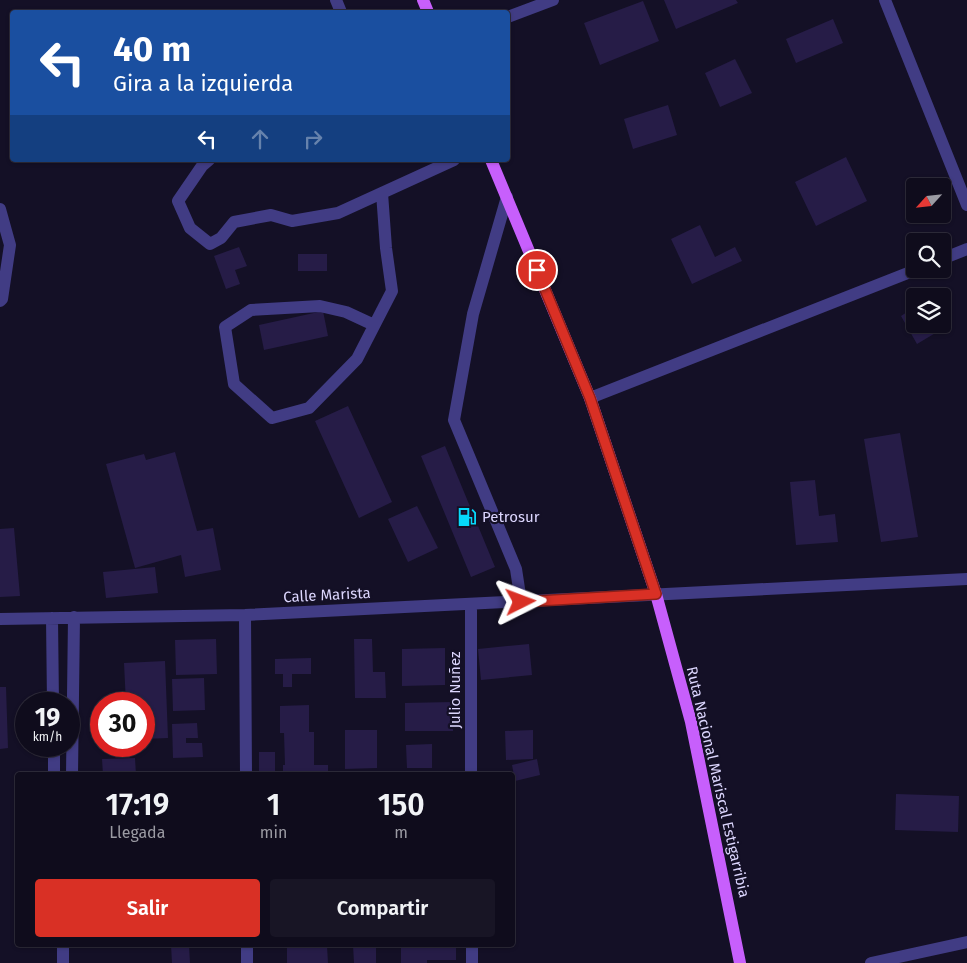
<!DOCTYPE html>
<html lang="es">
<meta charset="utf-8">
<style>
:root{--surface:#0f0c1c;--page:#181525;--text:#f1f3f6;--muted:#9b9ba3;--line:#2f2c3b;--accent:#d93025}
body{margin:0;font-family:"Fira Sans",sans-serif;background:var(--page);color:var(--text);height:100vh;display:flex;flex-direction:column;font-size:19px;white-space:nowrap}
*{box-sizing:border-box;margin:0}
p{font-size:16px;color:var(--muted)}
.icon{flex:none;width:28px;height:28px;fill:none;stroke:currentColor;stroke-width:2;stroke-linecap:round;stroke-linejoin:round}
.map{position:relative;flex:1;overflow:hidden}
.drawer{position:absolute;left:15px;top:772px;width:500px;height:175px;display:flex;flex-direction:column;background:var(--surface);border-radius:5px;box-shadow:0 1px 4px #0004,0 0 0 1px var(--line)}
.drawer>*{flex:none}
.banner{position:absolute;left:10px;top:10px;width:500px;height:152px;border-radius:5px;box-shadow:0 1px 4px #0004,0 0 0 1px var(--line);background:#1a4fa0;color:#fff;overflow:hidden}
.needle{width:32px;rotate:243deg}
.fabs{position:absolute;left:906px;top:178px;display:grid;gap:10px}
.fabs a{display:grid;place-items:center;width:45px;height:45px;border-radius:5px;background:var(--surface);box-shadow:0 1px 4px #0004,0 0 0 1px var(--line);font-size:25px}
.speed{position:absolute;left:15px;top:692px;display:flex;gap:10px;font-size:25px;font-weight:700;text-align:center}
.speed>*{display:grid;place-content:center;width:65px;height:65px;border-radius:50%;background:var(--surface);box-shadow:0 1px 4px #0004,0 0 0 1px var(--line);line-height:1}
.speed small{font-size:12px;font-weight:400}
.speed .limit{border:8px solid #d22;background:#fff;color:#111}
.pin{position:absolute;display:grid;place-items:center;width:42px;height:42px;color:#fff;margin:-21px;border:2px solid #fff;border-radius:50%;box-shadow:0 1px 5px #0007}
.me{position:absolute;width:55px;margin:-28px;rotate:87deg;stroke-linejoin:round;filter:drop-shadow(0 0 4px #0008)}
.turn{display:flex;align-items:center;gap:18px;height:105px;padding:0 20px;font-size:22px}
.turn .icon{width:65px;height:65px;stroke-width:2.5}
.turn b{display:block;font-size:35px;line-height:42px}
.lanes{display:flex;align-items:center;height:48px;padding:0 20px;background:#0003;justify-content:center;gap:25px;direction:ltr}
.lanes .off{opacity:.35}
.eta{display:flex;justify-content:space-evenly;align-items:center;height:85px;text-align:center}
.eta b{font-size:30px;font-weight:600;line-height:35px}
.primary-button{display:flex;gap:10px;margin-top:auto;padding:10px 20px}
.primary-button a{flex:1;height:58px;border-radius:5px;background:var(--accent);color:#fff;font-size:20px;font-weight:600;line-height:58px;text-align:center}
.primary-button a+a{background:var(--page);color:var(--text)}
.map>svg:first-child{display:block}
</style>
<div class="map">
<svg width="967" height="963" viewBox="0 0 967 963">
<rect width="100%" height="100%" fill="#141026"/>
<!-- building -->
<path fill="#261c47" d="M664 0H736L738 3 676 29Z
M643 1 659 41 600 65 584 23Z
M833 19 843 43 796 63 786 39Z
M735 59 752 93 720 107 705 73Z
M668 105 677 135 633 149 624 119Z
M846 157 867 201 816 226 795 182Z
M700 225 715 257 735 247 742 261 692 284 671 239Z
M239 247 247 266 235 270 240 284 226 289 214 256Z
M298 254H327V271H298Z
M915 307V324H939L942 329 917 344 901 316Z
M323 311 328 336 264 350 259 325Z
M348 406 392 502 359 518 315 421Z
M900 433 918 537 881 542 864 439Z
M445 446 495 567 471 577 421 456Z
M175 452 197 531 213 528 221 570 185 577 181 555 135 568 106 464 144 454 146 460Z
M815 480 819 516 835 514 838 542 796 545 790 482Z
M417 506 438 548 408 562 388 519Z
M14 528 20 596 0 597V529Z
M155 567 158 593 106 598 103 572Z
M216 639 217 674 176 675 175 640Z
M354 639H372L373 672H385L386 698H355Z
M529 644 532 675 481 680 478 649Z
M445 648V685L402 686V649Z
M311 658V674H292V687H283V674H275V659Z
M165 661 168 738 144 739V704H126L124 663Z
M204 678 205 710 173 711 172 679Z
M0 687H6L8 748 0 749Z
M452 702 453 731H405V703Z
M309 705V732H314V765H328V775H283V765H285L284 733H280V706Z
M197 723 198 738H186V743H202L203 757 173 758 172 724Z
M345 730H377V768L345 769Z
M533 730V759L506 760 505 731Z
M432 744V768H407L406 745Z
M259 752H275V772H259Z
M135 758 136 775H103L102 759Z
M537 759 540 775 515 781 512 765Z
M399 773H435V775H399Z
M896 794 959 796 958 832 895 830Z
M171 945H189L190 963H172Z
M287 945 327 946 328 963H287Z
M353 945H376V963H354Z
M401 945H456V960H427V963H401Z"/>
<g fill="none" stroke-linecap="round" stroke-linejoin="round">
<!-- minor -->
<path stroke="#413c84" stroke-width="12" d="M336 0 341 12
M885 0 967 205
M508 17 553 0
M209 160 202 166 178 201 190 228 210 244 221 238 234 222 271 215 292 221 338 213 454 160
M507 197 473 314 454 420 516 569 521 602
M0 209 10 245 2 299 0 301
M942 259 967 249
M374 325 346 312 320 306 251 310 225 327 234 384 272 418 309 408 357 359 392 291 386 248 382 193
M590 398 918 269
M471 605V775
M245 615 246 775
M52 618 53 704
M0 619 245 615 967 579
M54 746V775
M72 775 74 617
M63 945V963
M247 945V963
M472 945V963
M871 963 967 942"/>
<!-- major -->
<path stroke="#c75ffc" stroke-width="12" d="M423 0 428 12
M491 160 590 398 656 594 691 722 740 963"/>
</g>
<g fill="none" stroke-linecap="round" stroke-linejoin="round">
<!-- route casing -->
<g stroke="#8d1f18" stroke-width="12">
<path id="route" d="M521 602 656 594 590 398 537 270"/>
</g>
<!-- route -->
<use href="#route" stroke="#d93025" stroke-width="9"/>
</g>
<!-- icons -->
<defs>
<g id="fuel-bare" transform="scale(1.5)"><path d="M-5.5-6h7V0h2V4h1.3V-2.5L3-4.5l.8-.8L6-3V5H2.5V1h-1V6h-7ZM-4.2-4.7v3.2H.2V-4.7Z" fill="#06d9fa" stroke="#141026" stroke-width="2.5" paint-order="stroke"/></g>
</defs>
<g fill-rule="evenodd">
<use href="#fuel-bare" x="467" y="517"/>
</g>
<g text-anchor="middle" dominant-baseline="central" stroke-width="4.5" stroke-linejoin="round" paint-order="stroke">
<!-- poi labels -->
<g font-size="15" fill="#dcd6fe" stroke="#141026" text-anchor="start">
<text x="482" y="517">Petrosur</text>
</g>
<!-- street labels -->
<g font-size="15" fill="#dcd6fe" stroke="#141026">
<text transform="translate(327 595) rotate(-3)">Calle Marista</text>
<text transform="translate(455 690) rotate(-90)">Julio Nuñez</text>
<text transform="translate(718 782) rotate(77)">Ruta Nacional Mariscal Estigarribia</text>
</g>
</g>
</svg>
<div class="fabs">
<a><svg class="needle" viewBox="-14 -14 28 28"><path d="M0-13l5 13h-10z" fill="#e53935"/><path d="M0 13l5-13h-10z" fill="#9b9ba3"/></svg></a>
<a><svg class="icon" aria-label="search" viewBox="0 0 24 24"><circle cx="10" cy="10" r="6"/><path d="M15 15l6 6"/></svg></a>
<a><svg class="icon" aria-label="layers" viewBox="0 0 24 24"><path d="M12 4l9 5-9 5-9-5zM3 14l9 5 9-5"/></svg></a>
</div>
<div class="speed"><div>19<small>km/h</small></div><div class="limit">30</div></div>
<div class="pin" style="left:537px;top:270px;background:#d93025"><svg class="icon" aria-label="arrive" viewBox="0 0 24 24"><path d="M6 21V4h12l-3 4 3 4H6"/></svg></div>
<svg class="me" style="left:521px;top:602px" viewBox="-20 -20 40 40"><path d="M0-17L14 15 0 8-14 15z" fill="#d93025" stroke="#fff" stroke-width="4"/></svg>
<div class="banner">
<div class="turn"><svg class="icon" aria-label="left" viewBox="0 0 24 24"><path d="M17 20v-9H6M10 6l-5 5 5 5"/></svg><div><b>40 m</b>Gira a la izquierda</div></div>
<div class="lanes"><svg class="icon" aria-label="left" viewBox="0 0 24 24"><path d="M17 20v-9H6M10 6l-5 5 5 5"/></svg><svg class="icon off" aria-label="ahead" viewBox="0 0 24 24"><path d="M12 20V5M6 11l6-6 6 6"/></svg><svg class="icon off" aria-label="right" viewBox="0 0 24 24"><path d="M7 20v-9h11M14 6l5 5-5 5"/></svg></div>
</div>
<section class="drawer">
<div class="eta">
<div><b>17:19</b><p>Llegada</p></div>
<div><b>1</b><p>min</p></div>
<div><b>150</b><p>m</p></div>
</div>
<div class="primary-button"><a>Salir</a><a>Compartir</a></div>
</section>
</div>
